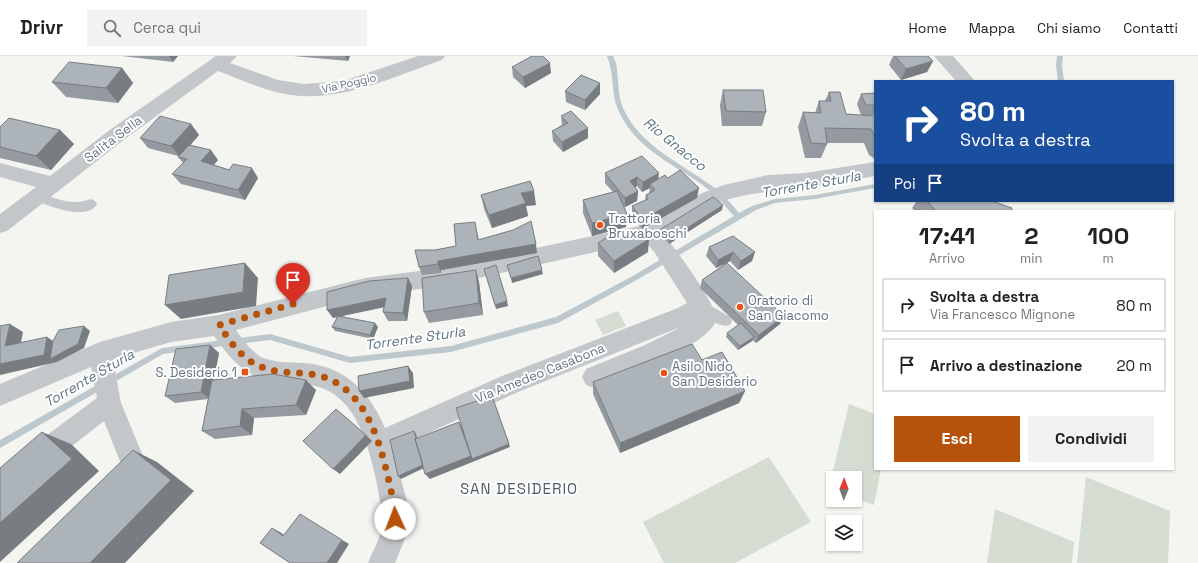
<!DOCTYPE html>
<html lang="it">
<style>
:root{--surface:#fff;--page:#f2f2f2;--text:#222;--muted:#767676;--line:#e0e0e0;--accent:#b45309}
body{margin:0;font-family:"Space Grotesk",sans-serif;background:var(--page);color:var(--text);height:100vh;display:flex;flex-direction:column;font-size:15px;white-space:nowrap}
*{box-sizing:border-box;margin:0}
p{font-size:13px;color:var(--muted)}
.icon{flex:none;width:22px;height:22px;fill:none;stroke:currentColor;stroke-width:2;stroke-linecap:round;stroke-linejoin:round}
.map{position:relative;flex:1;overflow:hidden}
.panel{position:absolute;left:874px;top:154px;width:300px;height:260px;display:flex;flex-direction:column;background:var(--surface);border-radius:0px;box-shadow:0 1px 3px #0004}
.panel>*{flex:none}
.hud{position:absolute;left:874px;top:24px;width:300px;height:122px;border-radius:0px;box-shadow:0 1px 3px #0004;background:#1a4fa0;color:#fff;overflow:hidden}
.needle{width:26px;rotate:1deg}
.buttons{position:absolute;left:826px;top:415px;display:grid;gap:8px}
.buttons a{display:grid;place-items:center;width:36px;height:36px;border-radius:0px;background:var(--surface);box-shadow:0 1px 3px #0004;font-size:20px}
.pin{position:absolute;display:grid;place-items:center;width:34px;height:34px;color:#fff;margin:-41px -17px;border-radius:50% 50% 50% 0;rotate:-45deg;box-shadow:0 0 4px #0007}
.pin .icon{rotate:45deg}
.me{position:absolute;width:44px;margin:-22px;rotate:358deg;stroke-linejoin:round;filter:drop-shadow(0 0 3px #0008)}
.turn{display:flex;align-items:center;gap:14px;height:84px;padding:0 20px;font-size:18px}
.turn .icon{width:52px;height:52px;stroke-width:2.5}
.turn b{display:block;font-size:28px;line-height:34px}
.then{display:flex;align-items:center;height:38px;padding:0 20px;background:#0003;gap:8px;font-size:15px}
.eta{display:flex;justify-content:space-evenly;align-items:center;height:68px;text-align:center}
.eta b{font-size:24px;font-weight:800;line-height:28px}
.cta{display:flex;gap:8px;margin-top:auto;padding:8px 20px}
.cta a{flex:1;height:46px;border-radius:0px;background:var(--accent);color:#fff;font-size:16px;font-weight:800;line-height:46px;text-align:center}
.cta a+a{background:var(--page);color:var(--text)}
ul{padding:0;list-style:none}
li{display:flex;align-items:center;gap:12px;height:54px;margin:0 8px 6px;padding:0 12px;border:2px solid var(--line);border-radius:0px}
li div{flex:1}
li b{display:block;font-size:15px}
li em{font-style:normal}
header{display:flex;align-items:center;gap:24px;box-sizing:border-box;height:56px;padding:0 20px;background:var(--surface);border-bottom:1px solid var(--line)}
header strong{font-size:19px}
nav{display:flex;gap:22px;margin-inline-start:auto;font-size:14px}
.search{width:280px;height:36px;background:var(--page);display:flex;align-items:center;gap:10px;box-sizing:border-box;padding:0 14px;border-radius:0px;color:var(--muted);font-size:15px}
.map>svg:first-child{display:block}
</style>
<header>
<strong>Drivr</strong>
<div class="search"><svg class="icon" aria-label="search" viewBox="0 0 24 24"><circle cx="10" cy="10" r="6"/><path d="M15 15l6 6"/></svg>Cerca qui</div>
<nav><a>Home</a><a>Mappa</a><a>Chi siamo</a><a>Contatti</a></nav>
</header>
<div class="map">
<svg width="1198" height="507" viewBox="0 0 1198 507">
<rect width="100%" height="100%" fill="#f4f5f0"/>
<!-- green -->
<path fill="#d5dcd1" d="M618 255 626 270 603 279 595 264Z
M849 348 875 358V413H881L874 449 855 442V422H833V433L829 432Z
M769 401 811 466 735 507H664L643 466Z
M1086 421 1170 455 1168 507H1077Z
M995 453 1074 486 1072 507H987Z"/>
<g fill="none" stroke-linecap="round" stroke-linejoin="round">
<!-- stream -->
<path fill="#bdc8cd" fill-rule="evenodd" d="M607 0H613L616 7C619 21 617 38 623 52 640 91 685 109 716 133 725 140 732 149 739 157L752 150 775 143 815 139 875 128V132L815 143 775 147 756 154 635 225 558 267 451 296 350 307 270 284 163 298 0 392V384L162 292 270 278 350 301 451 290 556 261 631 221 734 160C727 153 721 144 714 138 685 113 644 99 624 65 620 59 617 52 615 45 612 30 613 15 607 0Z
M1057 0H1063L1062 9 1064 25H1058L1056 9Z"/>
<!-- lane -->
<path fill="#c4c7ca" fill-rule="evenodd" d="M37 136C57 143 71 150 91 143L95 145 97 148C87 166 47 149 33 144L31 141 33 138Z
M701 244 730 261 732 265 730 269C719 273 705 260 696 254L695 250 696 246Z"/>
<!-- street -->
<path fill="#c4c7ca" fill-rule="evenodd" d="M216 0H237L230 7 278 24 304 28 343 25 418 0H445L442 4C392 21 339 48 285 38 262 34 240 23 218 15L125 83 7 175 0 177V158L36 131 0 121V107L50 120 111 73Z
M934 0H953L975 25H956Z
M875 106V120C852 124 828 129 804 132 773 135 746 137 716 147L663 178C673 189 718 250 716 263 713 288 625 319 602 329L594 332 586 329 582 321 586 313 645 289 683 270 518 336 393 393 407 446 406 480 395 507H368C371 498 377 489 380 479 384 461 379 438 375 419 367 386 356 343 319 331 307 327 293 327 280 326 247 324 232 305 214 280L171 286 113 303 121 347 148 412C143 423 136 430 125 435L116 431 112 422 116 413 121 408 104 365 9 439 0 443V414L97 342 91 311 0 350V328L100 286 171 266 219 259 365 222 443 212 644 169 702 137 724 129 768 119 805 117ZM645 185 655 197 687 247 678 252 502 320 385 372C370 336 345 310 304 307 290 306 274 307 261 301 251 295 243 284 236 274L365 240 443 230Z"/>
</g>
<!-- wall -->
<path fill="#949a9f" d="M122 0H178L173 6Z
M293 0H350L348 5Z
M893 0H929V1L933 5 927 16 901 24 889 9Z
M512 11 551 17 525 32 513 21Z
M122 12 133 27 118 47 66 41 52 26Z
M600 27V38L585 54 566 46 565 35Z
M723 34 766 56 762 70H722L720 49Z
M829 36 846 58 861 59 857 48 861 38 875 37V59H868L875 60V103L869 99 864 87H827V88L821 102H805L798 71 803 56 815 57 819 45H825Z
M561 60 588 72V82L563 96 553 85 552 75 562 69Z
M191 68 199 79 190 89 218 104 214 109 258 122 245 144 181 128 172 118 183 107 178 101V100L148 92 140 82Z
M0 71 60 74 74 88 51 114 0 102Z
M605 117 659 123 668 122 697 142 642 173 632 159V150L645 144 646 139 649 137 650 132 642 136 637 130 635 131 638 135 637 145 625 151 623 150 627 158 626 171 592 180 583 157V144L613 136 605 127Z
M481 139 536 149 526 150 528 160 492 172 484 153Z
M917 145H992L1011 155H915L912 152Z
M722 154 669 188 660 177 661 173Z
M475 166 479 184 537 197 441 214V217L422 219 419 211 435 194 456 190Z
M625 181 648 196 614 217 598 200V187Z
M709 191 755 196 752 205 738 214 730 205 727 207 780 268 756 287 752 284V285L738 294 726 281 727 277 738 269 700 232 702 224 726 207 716 212 706 200Z
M476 214 479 226 483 259 429 267 424 256Z
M408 222 412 230 407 265H388L383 256 384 251 341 260 378 271 373 283 335 275 332 271 337 261 333 262Z
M210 289 219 297 214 324 316 334 306 359 254 362 252 379 215 383 202 375 208 343 175 347 165 340Z
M702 304 745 335 739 347 620 397 593 338V326Z"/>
<!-- shaded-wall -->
<path fill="#787d82" d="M169 0H178L173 6Z
M345 0H350L348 5Z
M933 5 927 16 901 24 906 13Z
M550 7 551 17 525 32 523 21Z
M122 12 133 27 118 47 106 32Z
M600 27V38L585 54V44Z
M191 68 199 79 180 101 171 90Z
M588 72V82L563 96 562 86Z
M60 74 74 88 51 114 36 100Z
M211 94 218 104 208 115 201 105Z
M252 112 258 122 245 144 238 134Z
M659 117 658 127 650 128V132L642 136 643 126Z
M637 121V130L630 134V125Z
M699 132 697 142 642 173V164Z
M534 135 536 149 526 150 528 160 492 172 489 159 521 137Z
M638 135 637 145 625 151V142Z
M723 149 722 154 669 188 670 183Z
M627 158 626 171 592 180V167Z
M649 183 648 196 614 217V205Z
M536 188 537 197 441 214V217L438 208V205Z
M733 196 730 205 716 212 718 204Z
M755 196 752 205 738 214 741 205Z
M245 207 258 222 256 250 181 263 165 249Z
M476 214 479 226 483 259 479 247Z
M542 214 543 218 512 227 511 222Z
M408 222 412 230 407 265 403 257Z
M386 242 390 250 333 262 327 254Z
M507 245 508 250 496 253 495 249Z
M784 260 780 268 756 287 759 279Z
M375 267 378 271 373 283 370 279Z
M10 268 23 276 19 297 5 290Z
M84 270 90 275 84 292 57 306 0 319V308L47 281 59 289Z
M754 281 752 285 738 294 740 290Z
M210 289 219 297 210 343 201 336Z
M408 310 413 317 414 332 364 342 359 335Z
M306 324 316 334 306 359 296 349Z
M745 335 739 347 620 397V387Z
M492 340 510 391 430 423 425 418 459 366 462 372Z
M242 353 254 362 252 379 240 370Z
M414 375 416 378 426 411 401 423 398 420Z
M42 376 71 388 99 415 0 506V467Z
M366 379 372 385 340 418 333 413Z
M133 394 157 406 194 435 125 507H90Z
M307 463 349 488 337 507H327Z
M272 472 280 476 291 484 283 480Z"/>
<!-- building -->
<path fill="#acb3b9" stroke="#787d82" d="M532 0H543L550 7 523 21 512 11Z
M895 0H928L933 5 906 13Z
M69 6 122 12 106 32 52 26Z
M581 19 600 27 585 44 565 35Z
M723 34H763L766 56 726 55Z
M829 36H840L846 58 875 60V82L871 73 825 72 827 88 811 87 803 56 821 57 819 45H831Z
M875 37V49H866L861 38Z
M571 55 588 72 562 86 552 75 568 67 561 60Z
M160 60 191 68 171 90 140 82Z
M9 62 60 74 36 100 0 91V71Z
M189 89 211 94 201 105 229 114 233 108 252 112 238 134 172 118 187 103 178 101Z
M642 100 659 117 643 126 637 121 630 125 638 135 625 142 605 117Z
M680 114 699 132 642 164 632 150 648 143 646 139 655 134 650 128 665 119 668 122Z
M530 125 534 135 521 137 526 147 489 159 481 139Z
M617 135 627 158 592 167 583 144Z
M713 141 723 149 670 183 661 173Z
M927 145H992L1012 152 1011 155H936Z
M531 165 536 188 438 205V208L419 211 415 194H435L456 190 454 168 475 166 478 184 513 174Z
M639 173 649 183 614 205 598 187 619 174 625 181Z
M733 180 755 196 741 205 733 196 718 204 709 191Z
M538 200 542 214 511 222 507 209Z
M245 207 243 236 165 249 169 219Z
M727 207 784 260 759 279 702 224Z
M496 209 507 245 495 249 484 213Z
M476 214 479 247 424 256 422 222Z
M408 222 403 257 383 256 386 242 327 254V236L369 225Z
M338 260 375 267 370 279 332 271Z
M741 267 754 281 740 290 727 277Z
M10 268 5 290 47 281 44 299 0 308V270Z
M84 270 78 288 50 303 53 285 59 274Z
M692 288 702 304 722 296 745 335 620 387 593 326Z
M210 289 201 336 165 340 176 293Z
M408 310 410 325 359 335 358 320Z
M273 318 306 324 296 349 242 353 240 370 202 375 212 324Z
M492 340 509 388 472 403 456 352Z
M336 353 366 379 333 413 303 385Z
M459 366 471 400 425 418 415 383Z
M414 375 416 382 415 383 423 409 398 420 390 384Z
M42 376 72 403 0 467V412Z
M133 394 171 424 90 507H17Z
M300 458 342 484 327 507H290L260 487 272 472 283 480Z"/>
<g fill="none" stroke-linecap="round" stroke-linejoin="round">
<!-- route -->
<path stroke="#b45309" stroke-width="7" stroke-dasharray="0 12.6" d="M293 248 219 269C237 296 250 313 284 316 297 317 311 317 324 321 363 335 377 377 386 413 390 430 394 445 395 463"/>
</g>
<!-- markers -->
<g fill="#eb5219" stroke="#fff" stroke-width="1.5">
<circle cx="600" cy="169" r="4"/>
<circle cx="740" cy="251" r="4"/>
<rect x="241" y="312" width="8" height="8" rx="2"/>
<circle cx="664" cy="317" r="4"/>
</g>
<g text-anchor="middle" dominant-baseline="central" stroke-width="4" stroke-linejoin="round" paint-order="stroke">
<!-- far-street labels -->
<g font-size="11" fill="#627383" stroke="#fff">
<text transform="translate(349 27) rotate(-13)">Via Poggio</text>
</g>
<!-- street labels -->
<g font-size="13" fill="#627383" stroke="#fff">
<text transform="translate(113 83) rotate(-37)">Salita Sella</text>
<text transform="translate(540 317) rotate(-22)">Via Amedeo Casabona</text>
</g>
<!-- poi labels -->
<g font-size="13" fill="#627383" stroke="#fff" text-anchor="start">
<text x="608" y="162">Trattoria<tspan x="608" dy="15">Bruxaboschi</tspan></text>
<text x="748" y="244">Oratorio di<tspan x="748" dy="15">San Giacomo</tspan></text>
<text x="672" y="310">Asilo Nido<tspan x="672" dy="15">San Desiderio</tspan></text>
<text x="237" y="316" text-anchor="end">S. Desiderio 1</text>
</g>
<!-- water labels -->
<g font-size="14" font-style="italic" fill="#5d7680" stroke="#fff">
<text transform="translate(675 88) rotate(39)">Rio Gnacco</text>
<text transform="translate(811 128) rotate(-10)">Torrente Sturla</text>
<text transform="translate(415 282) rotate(-8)">Torrente Sturla</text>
<text transform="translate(89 322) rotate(-30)">Torrente Sturla</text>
</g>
<!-- quarter labels -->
<g font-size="15" letter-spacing="1" fill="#505c67" stroke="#fff">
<text x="519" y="432">SAN DESIDERIO</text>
</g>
</g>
</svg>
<div class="buttons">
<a><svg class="needle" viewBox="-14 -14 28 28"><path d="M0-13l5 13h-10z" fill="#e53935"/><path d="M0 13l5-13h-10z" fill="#767676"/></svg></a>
<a><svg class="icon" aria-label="layers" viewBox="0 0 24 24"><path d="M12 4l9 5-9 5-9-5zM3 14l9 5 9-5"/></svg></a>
</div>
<div class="pin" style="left:293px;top:248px;background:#d93025"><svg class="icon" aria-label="arrive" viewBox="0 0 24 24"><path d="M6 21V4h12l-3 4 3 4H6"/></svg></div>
<svg class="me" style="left:395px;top:463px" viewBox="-20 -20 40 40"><circle r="19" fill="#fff"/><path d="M0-13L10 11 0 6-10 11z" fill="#b45309"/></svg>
<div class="hud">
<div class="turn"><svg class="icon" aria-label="right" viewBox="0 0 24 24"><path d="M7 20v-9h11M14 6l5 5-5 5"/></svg><div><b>80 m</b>Svolta a destra</div></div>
<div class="then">Poi<svg class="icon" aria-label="arrive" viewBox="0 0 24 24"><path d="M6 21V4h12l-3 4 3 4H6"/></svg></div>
</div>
<section class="panel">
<div class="eta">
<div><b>17:41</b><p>Arrivo</p></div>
<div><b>2</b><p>min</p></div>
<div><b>100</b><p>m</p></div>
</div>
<ul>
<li><svg class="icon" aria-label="right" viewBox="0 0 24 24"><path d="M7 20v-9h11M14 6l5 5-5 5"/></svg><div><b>Svolta a destra</b><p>Via Francesco Mignone</p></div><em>80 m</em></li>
<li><svg class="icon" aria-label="arrive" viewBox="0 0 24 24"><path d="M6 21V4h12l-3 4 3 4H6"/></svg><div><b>Arrivo a destinazione</b></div><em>20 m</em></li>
</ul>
<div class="cta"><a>Esci</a><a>Condividi</a></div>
</section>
</div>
